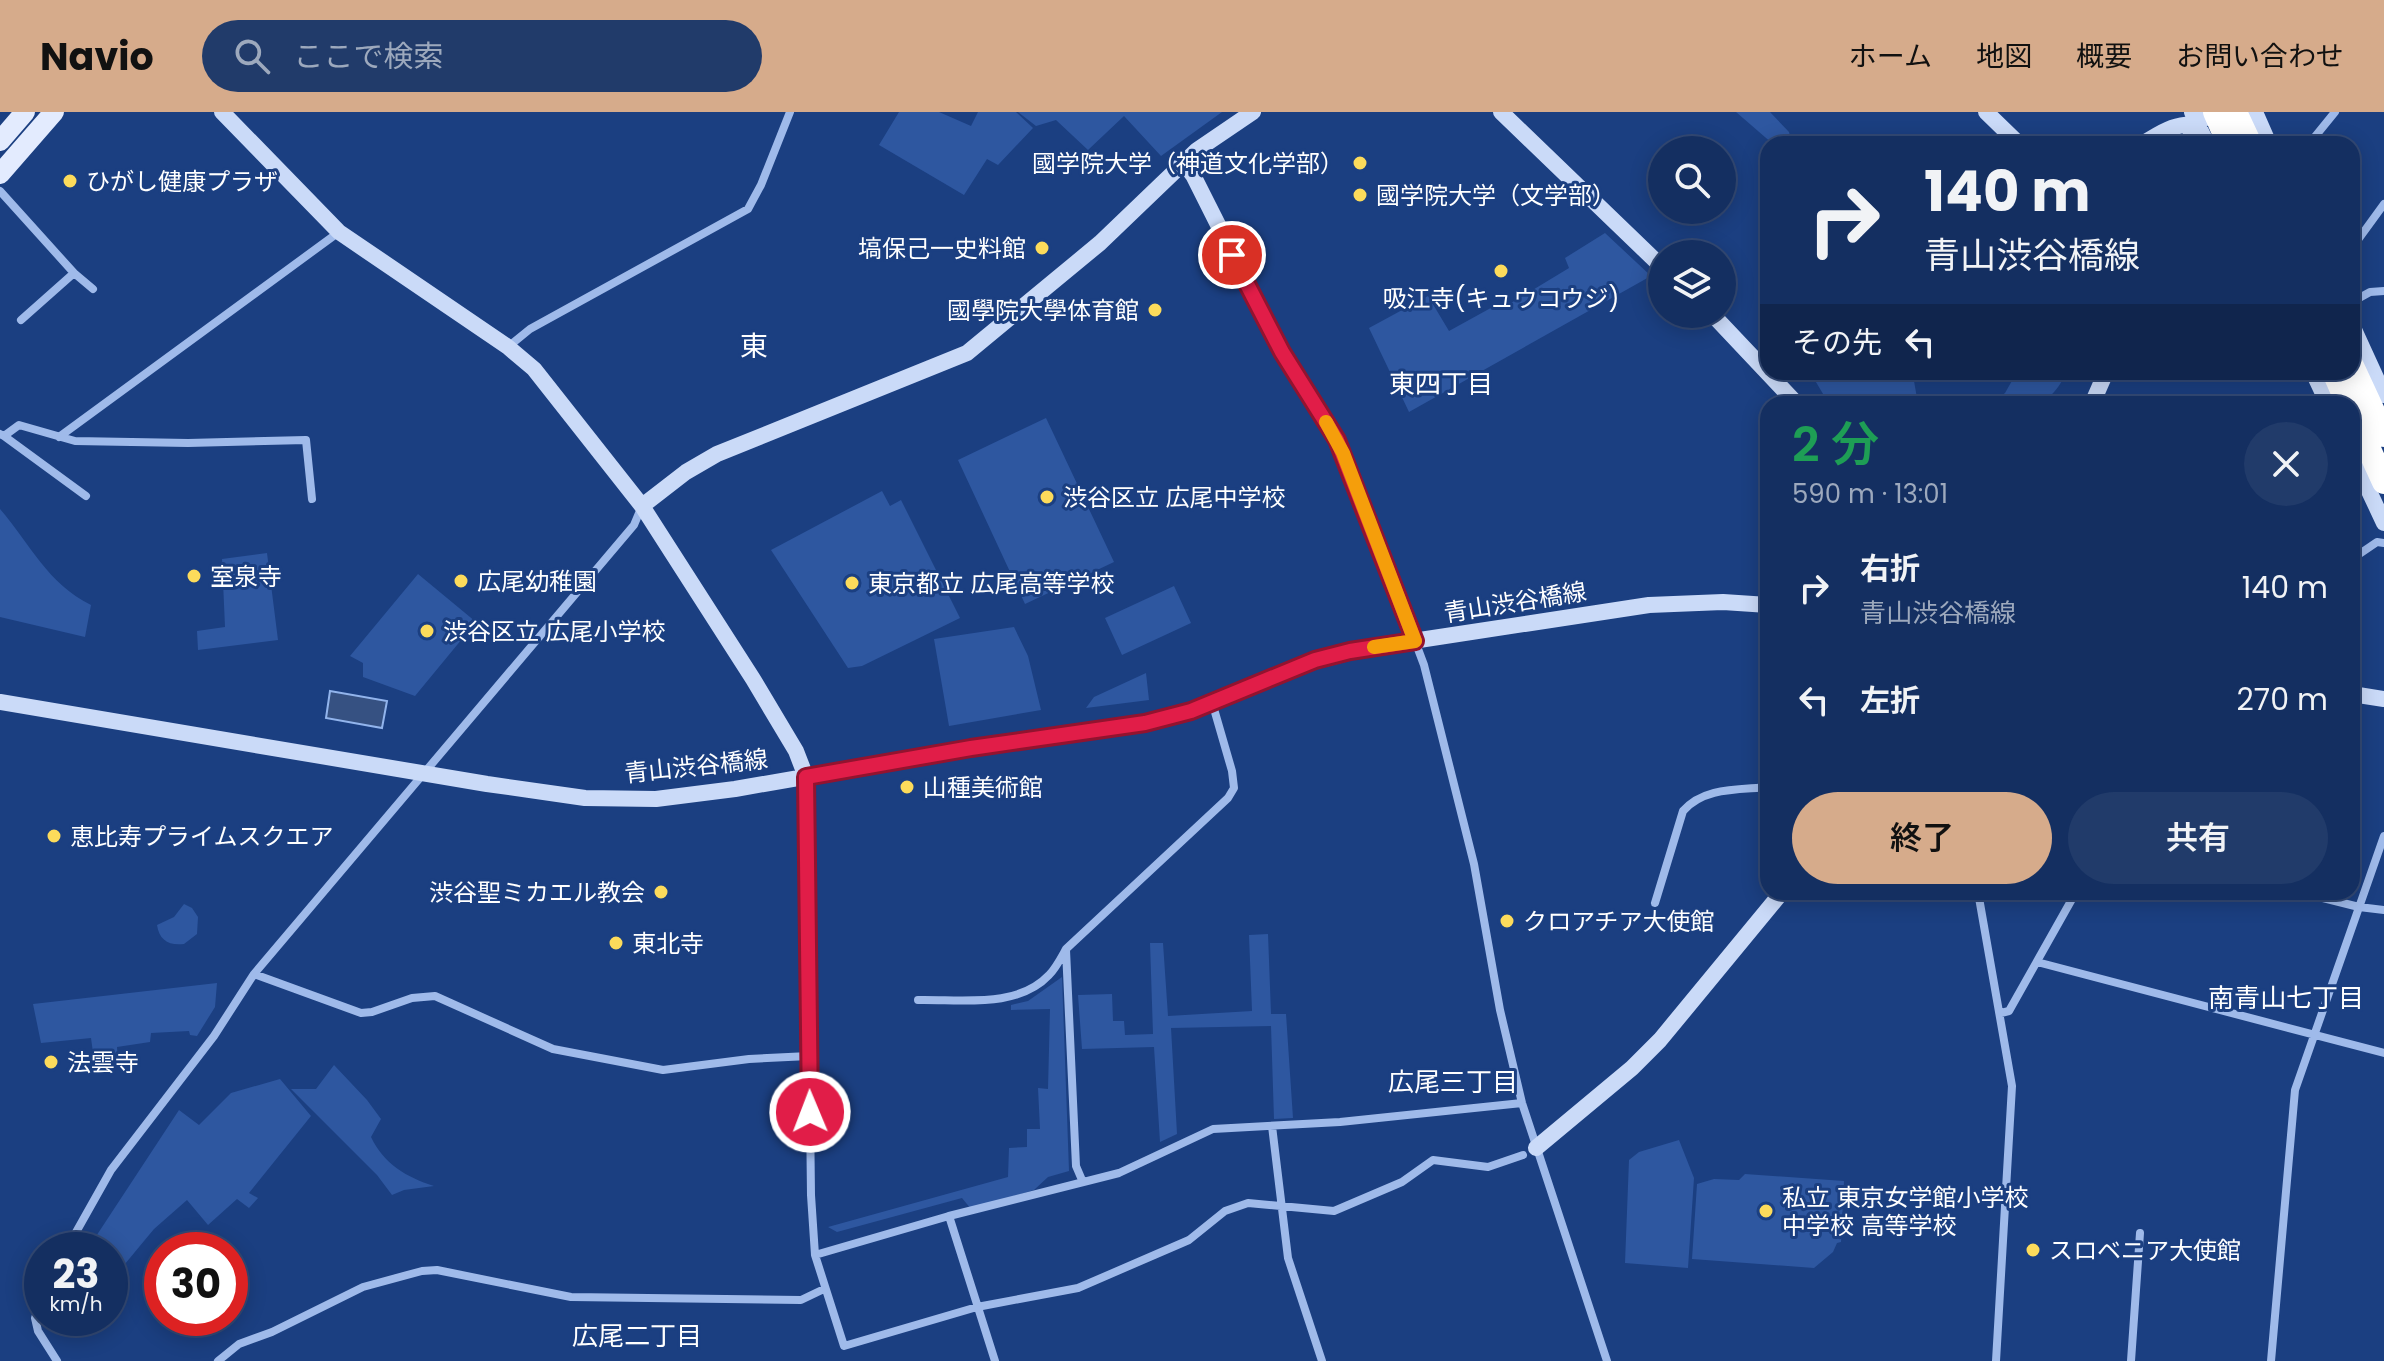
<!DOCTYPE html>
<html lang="ja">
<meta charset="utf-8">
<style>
:root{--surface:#142f61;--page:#213b6a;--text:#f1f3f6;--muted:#9da9bd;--line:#334a76;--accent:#d6ab8b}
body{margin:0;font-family:Poppins,"Noto Sans JP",sans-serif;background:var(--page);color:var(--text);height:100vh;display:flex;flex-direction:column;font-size:30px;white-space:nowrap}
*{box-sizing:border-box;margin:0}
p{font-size:26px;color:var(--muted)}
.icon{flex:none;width:44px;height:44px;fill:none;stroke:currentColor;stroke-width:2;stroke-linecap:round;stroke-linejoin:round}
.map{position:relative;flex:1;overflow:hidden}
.drawer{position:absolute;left:1760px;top:284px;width:600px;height:504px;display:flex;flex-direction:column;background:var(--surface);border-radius:24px;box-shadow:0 4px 20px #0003,0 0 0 2px var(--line)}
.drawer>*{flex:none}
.hud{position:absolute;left:1760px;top:24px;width:600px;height:244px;border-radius:24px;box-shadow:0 4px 20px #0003,0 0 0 2px var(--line);background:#142f61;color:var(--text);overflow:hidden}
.fabs{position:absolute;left:1648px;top:24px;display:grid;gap:16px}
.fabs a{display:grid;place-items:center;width:88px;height:88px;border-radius:50%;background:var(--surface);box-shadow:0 4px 20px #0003,0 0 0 2px var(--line);font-size:40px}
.speed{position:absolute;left:24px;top:1120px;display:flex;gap:16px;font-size:40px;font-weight:700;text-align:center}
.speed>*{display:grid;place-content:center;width:104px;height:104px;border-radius:50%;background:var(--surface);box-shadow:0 4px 20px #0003,0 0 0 2px var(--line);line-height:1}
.speed small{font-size:20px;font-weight:400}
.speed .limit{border:12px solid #d22;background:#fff;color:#111}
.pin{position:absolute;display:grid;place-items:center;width:68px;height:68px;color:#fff;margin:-34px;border:4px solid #fff;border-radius:50%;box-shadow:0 2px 8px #0007}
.me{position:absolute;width:88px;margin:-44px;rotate:359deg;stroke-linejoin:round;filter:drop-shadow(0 0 6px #0008)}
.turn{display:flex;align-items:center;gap:28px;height:168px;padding:0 32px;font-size:36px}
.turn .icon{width:104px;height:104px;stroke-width:2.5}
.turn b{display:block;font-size:56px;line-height:68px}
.then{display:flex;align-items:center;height:76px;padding:0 32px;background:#0003;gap:16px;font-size:30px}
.round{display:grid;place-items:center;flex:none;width:84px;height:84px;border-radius:42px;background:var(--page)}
.headline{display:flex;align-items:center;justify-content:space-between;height:136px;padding:0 32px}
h1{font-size:48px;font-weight:600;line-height:60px;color:#1e9e55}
.primary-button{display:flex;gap:16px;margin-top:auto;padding:16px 32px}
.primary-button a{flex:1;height:92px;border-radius:48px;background:var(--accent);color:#111;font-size:32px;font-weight:600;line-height:92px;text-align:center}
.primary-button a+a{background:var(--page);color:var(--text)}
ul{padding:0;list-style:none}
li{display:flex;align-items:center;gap:24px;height:112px;padding:0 32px}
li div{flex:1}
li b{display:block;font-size:30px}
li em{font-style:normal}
header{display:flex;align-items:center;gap:48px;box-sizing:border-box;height:112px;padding:0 40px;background:var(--accent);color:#111}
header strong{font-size:38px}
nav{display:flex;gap:44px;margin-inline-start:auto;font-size:28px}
.search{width:560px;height:72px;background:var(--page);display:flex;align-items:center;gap:20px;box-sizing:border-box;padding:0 28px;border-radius:44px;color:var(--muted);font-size:30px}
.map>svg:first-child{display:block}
</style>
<header>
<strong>Navio</strong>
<div class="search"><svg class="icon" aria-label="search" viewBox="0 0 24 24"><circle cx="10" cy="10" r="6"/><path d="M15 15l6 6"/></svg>ここで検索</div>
<nav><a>ホーム</a><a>地図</a><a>概要</a><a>お問い合わせ</a></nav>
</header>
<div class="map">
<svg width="2384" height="1249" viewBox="0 0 2384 1249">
<rect width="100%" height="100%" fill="#1b3f81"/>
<!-- green -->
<path fill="#2e57a0" d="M899 0H939L971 14 978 0H1016L1033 16 998 53 987 47 964 83 879 33Z
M1018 0H1222L1161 44 1124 4 1088 38 1056 8 1036 14Z
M1736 0H1770L1789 20 1792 32H1773Z
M1605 121 1651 164 1409 300 1369 216 1428 184 1449 219 1498 192 1501 197 1569 156 1565 146Z
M1810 260H1991L1974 267 1923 262 1914 269 1918 292H1829Z
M2017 260H2067C2046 301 2031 292 1991 292L2005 281Z
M1046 306 1114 450 1025 492 958 348Z
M882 379 890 394 901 388 960 506 862 554 848 556 771 438Z
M0 397C30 432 48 472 91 493L85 525 0 505Z
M267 441 278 528 198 538 197 519 225 515 222 447Z
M418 462 476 510 415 584 363 565V551L350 544Z
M1174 474 1191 511 1122 543 1105 506Z
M1014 515 1028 544 1041 598 949 614 934 527Z
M1146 561 1149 588 1086 596 1094 585Z
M184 792 192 796 198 805 197 822 184 832C169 834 159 828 157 813L174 805Z
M1268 822 1271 902H1286L1293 1006 1274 1007 1271 914 1171 916 1177 1022 1160 1030 1154 935 1082 937 1078 883 1112 882 1113 909H1124L1125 923 1153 922 1150 831H1163L1168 904 1252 899 1249 823Z
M1062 865 1069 1059 1048 1065 1034 1078 971 1097 962 1086 837 1120 828 1115 1008 1065 1009 1036 1027 1035V1017H1040L1038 976 1048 977 1050 897 1011 898V893L1028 889Z
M217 871 215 895 197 924 190 923 189 919 151 921 150 930 117 935 118 951 95 955 91 926 41 931 33 892Z
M334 953 367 988 381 1007 371 1025C384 1052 406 1065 434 1074L404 1078 392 1083 377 1063 291 977H316Z
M280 967 311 1004 249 1081 258 1086 249 1096 237 1087 208 1113 187 1088 154 1117 110 1170V1138H87L179 998 199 1013 231 981Z
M1679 1028 1694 1066 1688 1156 1625 1151 1629 1048 1639 1040Z
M1745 1062 1844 1069 1841 1130 1837 1131 1833 1140 1814 1156 1692 1147 1697 1072 1714 1067 1739 1068Z"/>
<!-- water -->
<path fill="#365182" stroke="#92b4ec" stroke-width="2" d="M330 579 387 589 382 616 326 606Z"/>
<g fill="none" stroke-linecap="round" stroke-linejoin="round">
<!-- street -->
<path stroke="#9fbaea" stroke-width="8" d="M2309 32 2335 0
M0 79 74 161 21 208
M2352 136 2384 92
M74 161 93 177
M2352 190 2370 180 2384 179
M508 235 530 217 748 97 761 73 790 0
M0 322 4 324 19 313 75 329 188 331 306 328 312 387
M4 324 86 384
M59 325 339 120
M2352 447 2377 430 2384 431
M1415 529 1424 553 1474 752 1500 898 1522 991 1607 1249
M806 665 811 1083 815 1143 844 1234 977 1195 1078 1176 1189 1128 1225 1099 1248 1091 1334 1099 1402 1070 1433 1048 1488 1055 1523 1043
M1978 780 2012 974 1996 1249
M2299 780 2359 795 2384 798
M1655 791 1683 699C1704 675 1738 678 1768 675
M1066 838 1076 1054 1082 1068
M2037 850 2384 941
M254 862 361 901 372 900 412 886 435 884 553 937 663 958 749 947 809 944
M918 888C961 887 1017 897 1049 863 1056 856 1061 846 1066 837L1228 686 1234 676 1232 659 1212 590
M2001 901 2009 899 2076 780
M1272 1014 1288 1146 1322 1249
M949 1104 1119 1061 1213 1017 1340 1010 1522 991
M66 1138 111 1058 214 924 254 862 634 413 642 394
M815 1143 949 1104 995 1249
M42 1186 35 1206 38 1219 57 1249
M218 1249 239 1232 272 1220 363 1175 422 1159 437 1158 571 1185 801 1188 824 1177
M2131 1249 2140 1121
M2271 1249 2295 978 2384 724"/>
<!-- secondary -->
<path stroke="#cadaf8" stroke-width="16" d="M222 0 339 120 508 235 534 257 642 394 753 567 796 639 806 665
M1501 0 1662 155
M1986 0 2019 32
M2192 0 2207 32
M2255 0 2269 32
M2142 32C2161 21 2175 10 2198 13
M2185 32 2202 8
M1183 50 1193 63 1282 240 1337 328 1415 529
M1712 202 1797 292
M2352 213 2384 283
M2313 260 2328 292
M2092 292 2106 260
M2352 343 2384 411
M642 394 686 360 717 342 967 241 1100 131 1197 38 1253 0
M2352 582 2384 587
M0 590 487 672 585 686 656 687 735 677 971 636 1145 611 1191 599 1297 554 1367 536 1649 493 1723 490 1768 493
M1536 1036 1632 956 1660 928 1782 780"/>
<!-- primary -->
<path stroke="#e3ebfe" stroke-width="20" d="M0 29 25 0
M0 62 54 0"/>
<!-- highway -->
<path stroke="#fff" stroke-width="24" d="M2215 0 2229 32
M2235 0 2250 32
M2352 254 2384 323
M2334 260 2348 292
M2352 300 2384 370"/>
</g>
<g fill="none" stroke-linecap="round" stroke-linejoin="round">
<!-- route casing -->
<g stroke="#92132f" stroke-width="20">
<path id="route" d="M810 1000 806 665 971 636 1145 611 1191 599 1315 548 1350 539 1415 529 1337 328 1282 240 1232 143"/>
</g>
<!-- route -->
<use href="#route" stroke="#e11d48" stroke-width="14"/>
<!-- slow -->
<path stroke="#f59e0b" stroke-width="14" d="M1326 310 1343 341 1415 529 1374 535"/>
</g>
<!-- markers -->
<g fill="#fcdb5b" stroke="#1b3f81" stroke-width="3">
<circle cx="1360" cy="51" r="8"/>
<circle cx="70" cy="69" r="8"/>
<circle cx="1360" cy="83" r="8"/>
<circle cx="1042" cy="136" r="8"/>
<circle cx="1501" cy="159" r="8"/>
<circle cx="1155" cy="198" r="8"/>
<circle cx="1047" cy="385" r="8"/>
<circle cx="194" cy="464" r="8"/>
<circle cx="461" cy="469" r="8"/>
<circle cx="852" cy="471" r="8"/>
<circle cx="427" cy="519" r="8"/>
<circle cx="907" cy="675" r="8"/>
<circle cx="54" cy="724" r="8"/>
<circle cx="661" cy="780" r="8"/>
<circle cx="1507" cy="809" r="8"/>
<circle cx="616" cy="831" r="8"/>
<circle cx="51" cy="950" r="8"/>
<circle cx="1766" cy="1099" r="8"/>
<circle cx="2033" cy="1138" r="8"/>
</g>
<g text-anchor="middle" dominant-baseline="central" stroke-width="6" stroke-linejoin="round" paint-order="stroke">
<!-- poi labels -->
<g font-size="24" fill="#fff" stroke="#1b3f81" text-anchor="start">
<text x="1344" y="51" text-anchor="end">國学院大学（神道文化学部）</text>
<text x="86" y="69">ひがし健康プラザ</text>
<text x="1376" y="83">國学院大学（文学部）</text>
<text x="1026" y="136" text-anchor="end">塙保己一史料館</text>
<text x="1501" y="186" text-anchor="middle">吸江寺(キュウコウジ)</text>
<text x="1139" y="198" text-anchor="end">國學院大學体育館</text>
<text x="1063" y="385">渋谷区立 広尾中学校</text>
<text x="210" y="464">室泉寺</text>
<text x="477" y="469">広尾幼稚園</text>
<text x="868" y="471">東京都立 広尾高等学校</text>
<text x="443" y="519">渋谷区立 広尾小学校</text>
<text x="923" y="675">山種美術館</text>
<text x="70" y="724">恵比寿プライムスクエア</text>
<text x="645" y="780" text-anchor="end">渋谷聖ミカエル教会</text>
<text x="1523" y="809">クロアチア大使館</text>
<text x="632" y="831">東北寺</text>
<text x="67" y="950">法雲寺</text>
<text x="1782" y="1085">私立 東京女学館小学校<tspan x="1782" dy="28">中学校 高等学校</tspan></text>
<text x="2049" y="1138">スロベニア大使館</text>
</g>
<!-- street labels -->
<g font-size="24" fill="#fff" stroke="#1b3f81">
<text transform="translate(1515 490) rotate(-9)">青山渋谷橋線</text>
<text transform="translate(696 654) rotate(-6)">青山渋谷橋線</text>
</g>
<!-- neighbourhood labels -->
<g font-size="26" fill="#fff" stroke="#1b3f81">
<text x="1441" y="272">東四丁目</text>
<text x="2286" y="886">南青山七丁目</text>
<text x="1453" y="970">広尾三丁目</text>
<text x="637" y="1224">広尾二丁目</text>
</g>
<!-- quarter labels -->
<g font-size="28" fill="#fff" stroke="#1b3f81">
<text x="754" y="234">東</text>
</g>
</g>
</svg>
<div class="fabs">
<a><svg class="icon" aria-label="search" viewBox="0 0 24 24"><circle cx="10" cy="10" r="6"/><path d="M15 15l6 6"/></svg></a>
<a><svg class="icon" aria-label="layers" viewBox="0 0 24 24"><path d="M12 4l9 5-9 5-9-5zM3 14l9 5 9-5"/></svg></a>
</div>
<div class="speed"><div>23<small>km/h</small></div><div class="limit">30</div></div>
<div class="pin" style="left:1232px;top:143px;background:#d93025"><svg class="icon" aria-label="arrive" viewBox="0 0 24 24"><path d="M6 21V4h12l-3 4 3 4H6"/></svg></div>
<svg class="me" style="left:810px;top:1000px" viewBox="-20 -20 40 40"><circle r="17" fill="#e11d48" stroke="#fff" stroke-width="3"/><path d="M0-11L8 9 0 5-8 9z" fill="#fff"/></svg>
<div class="hud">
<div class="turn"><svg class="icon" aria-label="right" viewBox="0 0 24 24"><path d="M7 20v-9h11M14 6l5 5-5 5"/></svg><div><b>140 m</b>青山渋谷橋線</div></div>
<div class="then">その先<svg class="icon" aria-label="left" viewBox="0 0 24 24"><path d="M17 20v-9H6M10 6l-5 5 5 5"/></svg></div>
</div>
<section class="drawer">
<div class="headline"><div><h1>2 分</h1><p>590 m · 13:01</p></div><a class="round"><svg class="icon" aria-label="close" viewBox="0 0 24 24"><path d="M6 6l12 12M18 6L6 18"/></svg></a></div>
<ul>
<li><svg class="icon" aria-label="right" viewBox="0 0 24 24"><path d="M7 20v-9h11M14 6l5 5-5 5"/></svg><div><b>右折</b><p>青山渋谷橋線</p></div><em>140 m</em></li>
<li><svg class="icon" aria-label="left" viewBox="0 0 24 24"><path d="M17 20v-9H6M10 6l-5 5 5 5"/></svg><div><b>左折</b></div><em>270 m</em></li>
</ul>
<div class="primary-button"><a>終了</a><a>共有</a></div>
</section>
</div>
